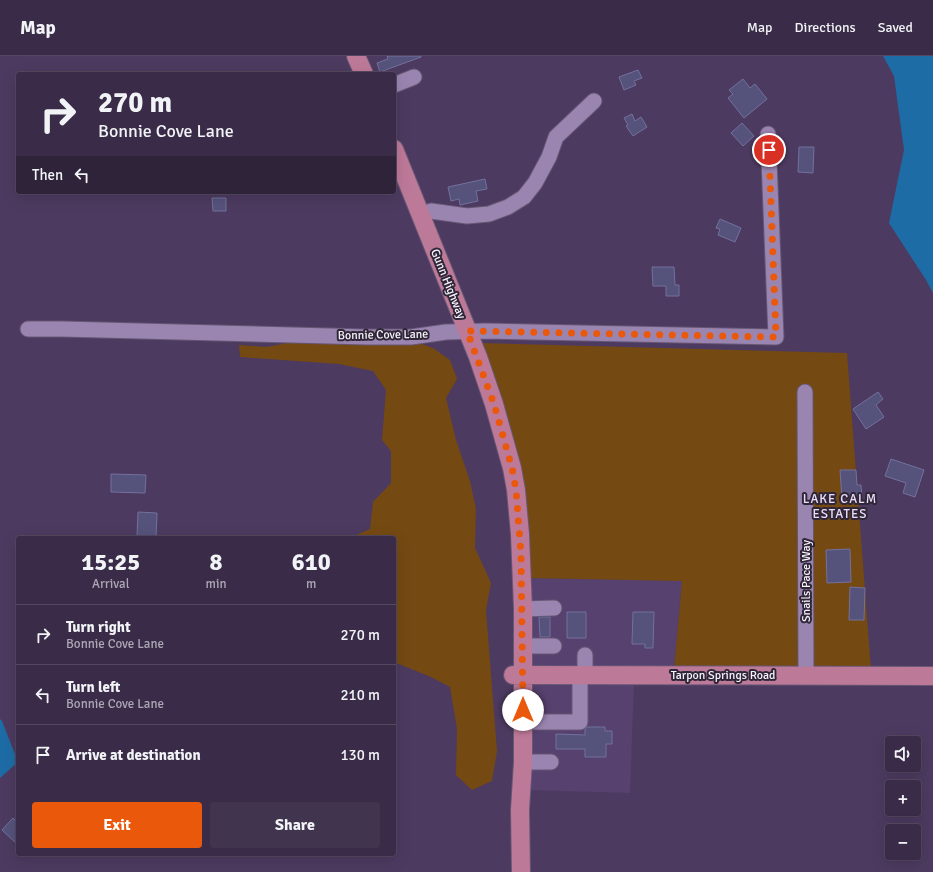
<!DOCTYPE html>
<meta charset="utf-8">
<style>
:root{--surface:#3a2c48;--page:#41344f;--text:#f1f3f6;--muted:#aba7b4;--line:#544860;--accent:#ea580c}
body{margin:0;font-family:Signika,sans-serif;background:var(--page);color:var(--text);height:100vh;display:flex;flex-direction:column;font-size:15px;white-space:nowrap}
*{box-sizing:border-box;margin:0}
p{font-size:13px;color:var(--muted)}
.icon{flex:none;width:22px;height:22px;fill:none;stroke:currentColor;stroke-width:2;stroke-linecap:round;stroke-linejoin:round}
.map{position:relative;flex:1;overflow:hidden}
.drawer{position:absolute;left:16px;top:480px;width:380px;height:320px;display:flex;flex-direction:column;background:var(--surface);border-radius:4px;box-shadow:0 4px 16px #0002,0 0 0 1px var(--line)}
.drawer>*{flex:none}
.hud{position:absolute;left:16px;top:16px;width:380px;height:122px;border-radius:4px;box-shadow:0 4px 16px #0002,0 0 0 1px var(--line);background:#3a2c48;color:var(--text);overflow:hidden}
.fabs{position:absolute;left:885px;top:680px;display:grid;gap:8px}
.fabs a{display:grid;place-items:center;width:36px;height:36px;border-radius:4px;background:var(--surface);box-shadow:0 4px 16px #0002,0 0 0 1px var(--line);font-size:20px}
.pin{position:absolute;display:grid;place-items:center;width:34px;height:34px;color:#fff;margin:-17px;border:2px solid #fff;border-radius:50%;box-shadow:0 1px 4px #0007}
.me{position:absolute;width:44px;margin:-22px;rotate:0deg;stroke-linejoin:round;filter:drop-shadow(0 0 3px #0008)}
.turn{display:flex;align-items:center;gap:14px;height:84px;padding:0 16px;font-size:18px}
.turn .icon{width:52px;height:52px;stroke-width:2.5}
.turn b{display:block;font-size:28px;line-height:34px}
.then{display:flex;align-items:center;height:38px;padding:0 16px;background:#0003;gap:8px;font-size:15px}
.eta{display:flex;justify-content:space-evenly;align-items:center;height:68px;text-align:center}
.eta b{font-size:24px;font-weight:700;line-height:28px}
.cta{display:flex;gap:8px;margin-top:auto;padding:8px 16px}
.cta a{flex:1;height:46px;border-radius:4px;background:var(--accent);color:#fff;font-size:16px;font-weight:700;line-height:46px;text-align:center}
.cta a+a{background:var(--page);color:var(--text)}
ul{padding:0;list-style:none}
li{display:flex;align-items:center;gap:12px;height:60px;padding:0 16px;border-top:1px solid var(--line)}
li div{flex:1}
li b{display:block;font-size:15px}
li em{font-style:normal}
header{display:flex;align-items:center;gap:24px;box-sizing:border-box;height:56px;padding:0 20px;background:var(--surface);border-bottom:1px solid var(--line)}
header strong{font-size:19px}
nav{display:flex;gap:22px;margin-inline-start:auto;font-size:14px}
.map>svg:first-child{display:block}
</style>
<header>
<strong>Map</strong>
<nav><a>Map</a><a>Directions</a><a>Saved</a></nav>
</header>
<div class="map">
<svg width="933" height="816" viewBox="0 0 933 816">
<rect width="100%" height="100%" fill="#4d3a60"/>
<!-- built -->
<path fill="#57416e" d="M527 522 682 524 674 613H528Z
M528 625 634 626 630 737 527 734Z"/>
<!-- green -->
<path fill="#754912" d="M400 280 433 292 450 304 457 323 446 342 456 384 470 425 476 453 475 492 491 527 486 554 497 695 492 725 472 734 456 719 457 673 450 631 431 621 394 606V482H349L370 473 373 446 391 427V395L382 384 386 334 373 315 339 308 240 301 239 289 267 291 292 286Z
M478 287 847 297 871 614H811L810 330H800L801 614 674 613 682 525 527 522Z"/>
<!-- water -->
<path fill="#1e6ca6" d="M883 0H933V237L926 224 889 167 904 94 894 20Z
M0 663 2 665 18 706 0 722Z"/>
<!-- building -->
<path fill="#55527c" stroke="#73719d" d="M387 0H421V1L380 16 377 7 388 3Z
M638 14 642 22 634 25 636 29 624 34 619 21Z
M743 23 750 32 755 28 767 43 744 62 728 42 733 38 729 34Z
M632 58 635 65 641 61 647 71 633 80 626 70 628 69 624 62Z
M742 67 754 80 743 90 731 77Z
M799 91H814L813 117 798 116Z
M485 123 487 133 476 135 478 145 460 149 459 143 451 145 448 131Z
M212 142H226V155H213Z
M720 163 741 172 735 186 718 179 720 173 716 172Z
M652 211H674L675 229H679V240H666V230H653Z
M878 336 883 343 876 349 884 361 866 373 853 353Z
M891 403 924 414 915 441 903 437 906 427 885 420Z
M840 414H856L857 429H861L862 442 842 443Z
M111 418 146 419 145 437 111 436Z
M138 456 157 457 156 481 137 480Z
M850 493 851 526 827 527 826 494Z
M850 531 865 532 864 564H849Z
M567 556H586V582H567Z
M633 556H654L653 592H645V588H632Z
M539 561H550V581H540Z
M587 671H605V675H612V688H606V701H585V693H556V678L585 679V673Z
M13 762 18 767V789L2 774Z"/>
<g fill="none" stroke-linecap="round" stroke-linejoin="round">
<!-- minor casing -->
<g stroke="#665774" stroke-width="17">
<path id="minor" d="M394 29 414 21
M420 159 431 155 467 160 489 158 508 151 524 141 535 127 549 101 556 81 594 45
M28 273H62L367 281H411L446 276 485 275 776 281 768 78
M805 336 806 619
M523 553 554 552
M523 590H554
M585 599V619
M523 666H580V619
M523 706H551"/>
</g>
<!-- major casing -->
<g stroke="#665774" stroke-width="20">
<path id="major" d="M356 0 364 18
M394 93 478 301 494 348 512 412 516 434 520 478 523 553V706L520 754 521 816
M513 619 933 620"/>
</g>
<!-- minor -->
<use href="#minor" stroke="#9a85b1" stroke-width="15"/>
<!-- major -->
<use href="#major" stroke="#bd7998" stroke-width="18"/>
</g>
<g fill="none" stroke-linecap="round" stroke-linejoin="round">
<!-- route -->
<path stroke="#ea580c" stroke-width="7" stroke-dasharray="0 12.6" d="M523 654 521 498 516 434 512 412 494 348 467 275 776 281 769 94"/>
</g>
<g text-anchor="middle" dominant-baseline="central" stroke-width="4" stroke-linejoin="round" paint-order="stroke">
<!-- street labels -->
<g font-size="12" fill="#f7f2fc" stroke="#2f2638">
<text transform="translate(448 228) rotate(68)">Gunn Highway</text>
<text transform="translate(383 279) rotate(-1)">Bonnie Cove Lane</text>
<text transform="translate(806 525) rotate(-90)">Snails Pace Way</text>
<text x="723" y="619">Tarpon Springs Road</text>
</g>
<!-- neighbourhood labels -->
<g font-size="13" letter-spacing="1" fill="#eaddf9" stroke="#2f2638">
<text x="840" y="443">LAKE CALM<tspan x="840" dy="15">ESTATES</tspan></text>
</g>
</g>
</svg>
<div class="fabs">
<a><svg class="icon" aria-label="sound" viewBox="0 0 24 24"><path d="M4 9h4l5-4v14l-5-4H4zM17 9q2 3 0 6"/></svg></a>
<a>+</a>
<a>−</a>
</div>
<div class="pin" style="left:769px;top:94px;background:#d93025"><svg class="icon" aria-label="arrive" viewBox="0 0 24 24"><path d="M6 21V4h12l-3 4 3 4H6"/></svg></div>
<svg class="me" style="left:523px;top:654px" viewBox="-20 -20 40 40"><circle r="19" fill="#fff"/><path d="M0-13L10 11 0 6-10 11z" fill="#ea580c"/></svg>
<div class="hud">
<div class="turn"><svg class="icon" aria-label="right" viewBox="0 0 24 24"><path d="M7 20v-9h11M14 6l5 5-5 5"/></svg><div><b>270 m</b>Bonnie Cove Lane</div></div>
<div class="then">Then<svg class="icon" aria-label="left" viewBox="0 0 24 24"><path d="M17 20v-9H6M10 6l-5 5 5 5"/></svg></div>
</div>
<section class="drawer">
<div class="eta">
<div><b>15:25</b><p>Arrival</p></div>
<div><b>8</b><p>min</p></div>
<div><b>610</b><p>m</p></div>
</div>
<ul>
<li><svg class="icon" aria-label="right" viewBox="0 0 24 24"><path d="M7 20v-9h11M14 6l5 5-5 5"/></svg><div><b>Turn right</b><p>Bonnie Cove Lane</p></div><em>270 m</em></li>
<li><svg class="icon" aria-label="left" viewBox="0 0 24 24"><path d="M17 20v-9H6M10 6l-5 5 5 5"/></svg><div><b>Turn left</b><p>Bonnie Cove Lane</p></div><em>210 m</em></li>
<li><svg class="icon" aria-label="arrive" viewBox="0 0 24 24"><path d="M6 21V4h12l-3 4 3 4H6"/></svg><div><b>Arrive at destination</b></div><em>130 m</em></li>
</ul>
<div class="cta"><a>Exit</a><a>Share</a></div>
</section>
</div>
